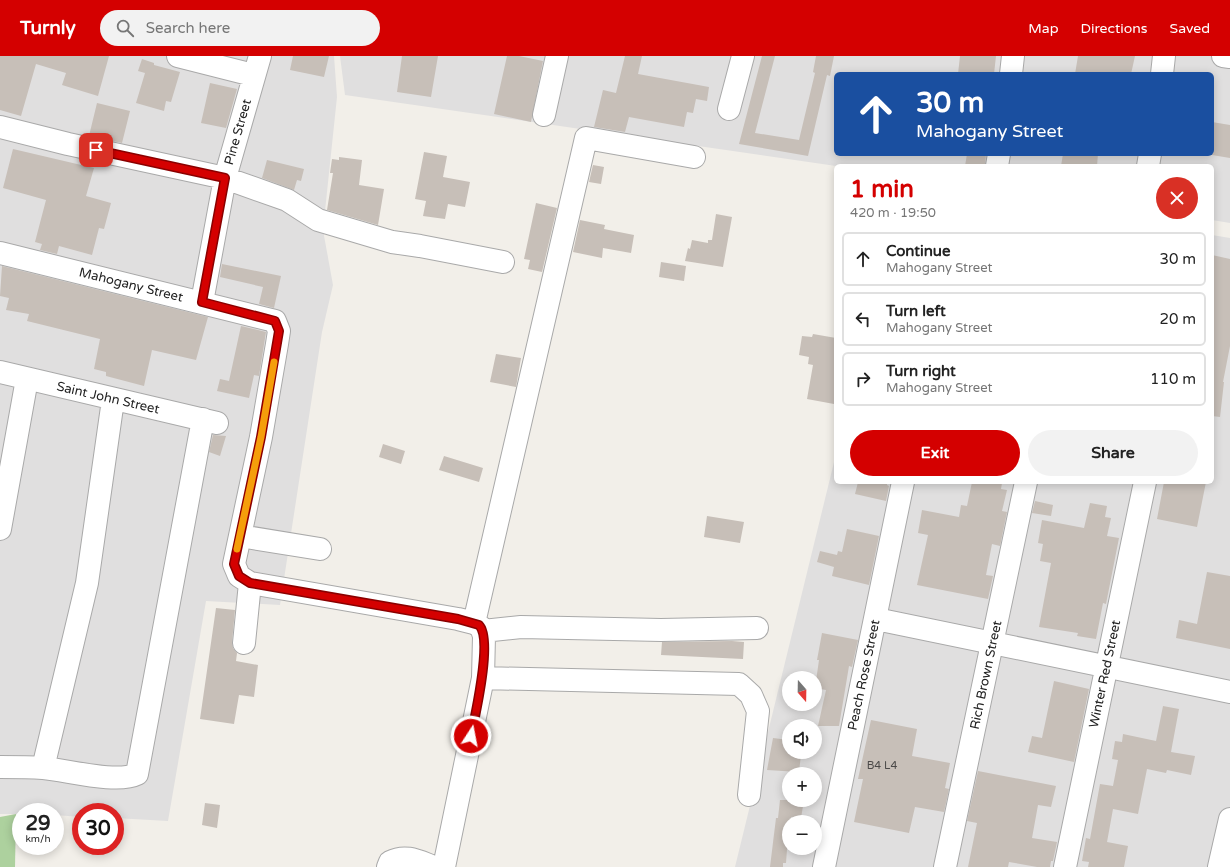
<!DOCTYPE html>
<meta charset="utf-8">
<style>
:root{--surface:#fff;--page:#f2f2f2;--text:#222;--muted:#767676;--line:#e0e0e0;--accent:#d40000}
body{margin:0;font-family:"Varela Round",sans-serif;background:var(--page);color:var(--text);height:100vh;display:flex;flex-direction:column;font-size:15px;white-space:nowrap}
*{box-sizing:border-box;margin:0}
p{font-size:13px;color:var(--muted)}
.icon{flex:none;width:22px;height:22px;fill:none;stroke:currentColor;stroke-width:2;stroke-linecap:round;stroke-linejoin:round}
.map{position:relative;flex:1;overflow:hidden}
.panel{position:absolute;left:834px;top:108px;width:380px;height:320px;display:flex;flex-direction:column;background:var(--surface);border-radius:6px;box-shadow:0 2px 10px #0003}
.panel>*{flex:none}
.guide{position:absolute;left:834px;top:16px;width:380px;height:84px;border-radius:6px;box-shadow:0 2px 10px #0003;background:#1a4fa0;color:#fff;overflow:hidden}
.needle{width:26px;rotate:160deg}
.controls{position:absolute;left:782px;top:615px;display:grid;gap:8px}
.controls a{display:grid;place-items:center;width:40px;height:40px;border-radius:50%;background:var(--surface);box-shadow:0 2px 10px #0003;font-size:20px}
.speed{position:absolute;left:12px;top:747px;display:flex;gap:8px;font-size:20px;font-weight:700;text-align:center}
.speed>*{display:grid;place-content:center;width:52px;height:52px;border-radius:50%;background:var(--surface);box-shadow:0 2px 10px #0003;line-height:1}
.speed small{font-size:10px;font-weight:400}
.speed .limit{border:6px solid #d22;background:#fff;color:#111}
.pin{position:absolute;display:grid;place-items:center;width:34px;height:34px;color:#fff;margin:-17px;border-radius:8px;box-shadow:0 2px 6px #0006}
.me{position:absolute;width:44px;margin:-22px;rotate:11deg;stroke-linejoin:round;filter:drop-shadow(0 0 3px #0008)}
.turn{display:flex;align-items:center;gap:14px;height:84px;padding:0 16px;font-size:18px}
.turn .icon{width:52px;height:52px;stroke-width:2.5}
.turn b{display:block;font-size:28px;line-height:34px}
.round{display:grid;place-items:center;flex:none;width:42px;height:42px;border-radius:21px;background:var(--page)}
.head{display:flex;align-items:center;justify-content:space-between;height:68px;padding:0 16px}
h1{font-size:24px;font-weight:800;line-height:30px;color:var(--accent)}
.primary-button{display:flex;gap:8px;margin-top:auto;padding:8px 16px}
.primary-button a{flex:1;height:46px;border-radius:24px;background:var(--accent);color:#fff;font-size:16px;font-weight:800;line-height:46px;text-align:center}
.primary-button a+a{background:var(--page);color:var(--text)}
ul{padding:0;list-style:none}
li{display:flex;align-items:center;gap:12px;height:54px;margin:0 8px 6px;padding:0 8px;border:2px solid var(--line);border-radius:6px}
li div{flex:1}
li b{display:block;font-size:15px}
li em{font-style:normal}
header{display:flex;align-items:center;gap:24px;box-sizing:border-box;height:56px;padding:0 20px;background:var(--accent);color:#fff}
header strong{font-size:19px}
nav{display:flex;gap:22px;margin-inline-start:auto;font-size:14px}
.search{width:280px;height:36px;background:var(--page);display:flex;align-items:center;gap:10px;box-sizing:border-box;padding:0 14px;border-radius:22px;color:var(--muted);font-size:15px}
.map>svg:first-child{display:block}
</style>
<header>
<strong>Turnly</strong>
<div class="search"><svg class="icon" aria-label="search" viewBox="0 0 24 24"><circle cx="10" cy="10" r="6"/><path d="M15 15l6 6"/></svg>Search here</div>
<nav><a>Map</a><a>Directions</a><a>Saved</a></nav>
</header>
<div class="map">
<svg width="1230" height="811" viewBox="0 0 1230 811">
<rect width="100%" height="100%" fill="#f2efe9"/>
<!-- residential -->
<path fill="#e0dfdf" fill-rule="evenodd" d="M0 0H334L337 41 323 174 333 229 322 276 280 549 206 545 168 765 115 762V756H81V761L55 759V756H21V758H0Z
M340 0H1230V167L1212 164V110H836L345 39ZM836 18H1212V98H836Z
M1212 179 1230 182V811H735L836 398V426H1212ZM789 622H815V648H789ZM789 670H815V696H789ZM789 718H815V744H789ZM789 766H815V792H789Z"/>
<!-- forest -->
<path fill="#add19e" d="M16 758 15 811H0V761Z"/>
<!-- building -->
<path fill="#c7bfb8" d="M0 0H109L98 40 62 29 66 17 36 8 21 60 0 54Z
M293 0H329L324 21 290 14Z
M402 0H438L431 41 397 36Z
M507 0H519L543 5 531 66 494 58Z
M625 0H642L638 18 709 31 707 45 696 43 693 57 687 56 684 71 629 61 625 76 594 71 603 34 616 37Z
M762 0H775L755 77 799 84 815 17 813 16 816 0H834L830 20 827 19 808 100 739 88Z
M960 0H996L994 18H958Z
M1078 0H1135L1131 18H1075Z
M142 3 154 7V9L180 16 171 46 166 45 164 55 136 47 145 17 138 15Z
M210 27 237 33 226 72 201 67Z
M97 47 130 55 122 87 89 80Z
M1212 66 1230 69V102L1212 99Z
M13 93 94 112 86 140 111 147 104 173 99 172 92 199 59 190 57 198 40 194 42 188 35 186 46 144 3 132Z
M424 96 447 100 443 121 470 126 465 151 448 148 445 163 423 160 426 145 415 143Z
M967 98H986L985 110H965Z
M1063 98H1098L1097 110H1061Z
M339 101 362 104 359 129 384 133 378 169 327 154 333 117H330L332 103 339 104Z
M267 104 304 113 301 125 297 124 294 134 262 122Z
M593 109 604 111 601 128 589 126Z
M536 147 557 152 542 216 528 213 530 204 524 203Z
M716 158 732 161 723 211 685 205 688 192 690 193 692 184 708 187V184H712Z
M580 164 605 169 604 173 634 179 631 197 603 192 602 202 573 196Z
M1212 199 1230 203V290L1223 326H1224L1220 361 1212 360V292L1214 279H1212Z
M661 206 686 210 684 225 659 221Z
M222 208 281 220 274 252 259 248 263 231 220 221Z
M2 210 208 261 196 304 152 294 144 330 106 320V316L94 313 100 283 27 265 29 258 6 254 9 242 0 240Z
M241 270 266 276 259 320 254 319 249 342 217 335 220 323 229 325Z
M813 278 836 282V337L834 348 807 343 813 309 808 308 809 301 799 299 802 280 812 281Z
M496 298 521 302 516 331 490 326Z
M213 379 226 380 220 400 209 396Z
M383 388 405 395 401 408 379 401Z
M444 400 483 412 479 426 439 414Z
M858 426H887V429L889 430 886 445 855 438Z
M972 426 1002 427 1001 433 1007 434 1002 455 1007 456 1000 490 992 488 986 519 993 520 988 543 917 529 928 479 918 477 922 454 959 461 961 449 967 450Z
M1164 426H1206L1197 471 1157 463Z
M1035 445 1053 449 1051 460 1032 457Z
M1090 447 1107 450 1105 461 1111 462 1107 480 1119 482 1106 548 1103 547 1096 583 1077 580 1078 577 1039 571 1051 507 1040 505 1043 488 1038 487 1042 464 1084 472Z
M707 460 744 466 740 487 704 481Z
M847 473 879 480 869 529 832 520 834 511 817 506 820 495 837 499 838 495 842 496Z
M1207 516 1230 520V593L1176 582 1179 564 1197 568Z
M216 552 235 554 232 586 233 592 237 597 236 605 258 609 254 641 239 639 234 668 200 663Z
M822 577 858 584 852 611 849 610 839 670H818L826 634 815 632 819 604H817Z
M732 585 744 586 743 603 661 599 662 586Z
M1054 625 1089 633 1074 706 1028 696 1032 680 1042 682Z
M1163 650 1179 653 1171 696 1195 700 1191 719 1167 714 1166 717 1147 713 1138 758 1113 753 1107 786 1128 790 1124 811H1088L1089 806 1082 805 1086 782 1090 783 1100 728 1113 730 1118 704 1112 703 1115 685 1122 686 1123 678 1156 685Z
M871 664 917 673 912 700 950 707 945 732 949 733 944 756 915 751 909 777 854 766 863 723H858Z
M773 682 789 684V696L801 699 799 716 767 714Z
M978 715 1056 730 1051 751 1038 749 1032 782 1057 786 1053 805H1051L1050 811H1037L1009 806 1008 811H968L977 767 967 765Z
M780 744H804L801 762 791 761V766H789L786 807H783V811H770L776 762H778Z
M205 747 220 749 217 772 202 769Z"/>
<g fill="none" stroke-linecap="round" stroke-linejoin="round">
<!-- minor casing -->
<g stroke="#a9a9a9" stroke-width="24">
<path id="minor" d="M178 0 253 19
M1223 0 1230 1
M1011 18 1013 0
M1162 18 1164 0
M729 53 743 0
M544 59 557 0
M0 71 68 88 225 122 287 144 318 164 392 186 420 190 503 206
M997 110 999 98
M1148 110 1150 98
M0 197 275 265 279 275 277 288 261 381 234 508 239 520 250 527 458 563 474 567 481 571 484 580 483 622 444 811
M202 246 225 122 260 0
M0 316 217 367
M0 473 27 323
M240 480 320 493
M876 563 1230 636
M474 567 586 82 694 101
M483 575 521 571 661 574 757 572
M244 587 250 527
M483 622 739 628 751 639 758 655 749 739
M0 711C14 711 29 711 43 712 67 714 117 728 137 718L203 363
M43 712 87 527 113 344
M388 811 390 806C406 798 418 805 434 811
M824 811 903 426
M945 811 1026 426
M1065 811 1145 426
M1219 811 1230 763"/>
</g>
<!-- minor -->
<use href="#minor" stroke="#fff" stroke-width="22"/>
</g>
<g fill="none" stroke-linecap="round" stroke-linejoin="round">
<!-- route casing -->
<g stroke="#8a0000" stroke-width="10">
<path id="route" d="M96 94 225 122 202 246 275 265 279 275 261 381 234 508 239 520 250 527 458 563 479 569C493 583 475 660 471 680"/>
</g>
<!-- route -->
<use href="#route" stroke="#d40000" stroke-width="7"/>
<!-- slow -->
<path stroke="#f59e0b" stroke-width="7" d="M237 493 261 381 274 306"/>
</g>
<g text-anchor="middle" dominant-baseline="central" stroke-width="3" stroke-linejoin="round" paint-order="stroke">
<!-- number labels -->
<g font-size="11" fill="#4b4948">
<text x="882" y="709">B4 L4</text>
</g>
<!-- street labels -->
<g font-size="13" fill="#222" stroke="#fff">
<text transform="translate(238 76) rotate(-74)">Pine Street</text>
<text transform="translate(131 229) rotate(14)">Mahogany Street</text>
<text transform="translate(108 342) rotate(13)">Saint John Street</text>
<text transform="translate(1105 618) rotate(-78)">Winter Red Street</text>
<text transform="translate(864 619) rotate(-78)">Peach Rose Street</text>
<text transform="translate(986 619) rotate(-78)">Rich Brown Street</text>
</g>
</g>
</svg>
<div class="controls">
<a><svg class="needle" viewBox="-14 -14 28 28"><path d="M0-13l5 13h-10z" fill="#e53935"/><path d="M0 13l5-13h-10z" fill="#767676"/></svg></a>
<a><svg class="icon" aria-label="sound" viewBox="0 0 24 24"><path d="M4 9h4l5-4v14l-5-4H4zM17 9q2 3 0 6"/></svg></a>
<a>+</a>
<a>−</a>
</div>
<div class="speed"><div>29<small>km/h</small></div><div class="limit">30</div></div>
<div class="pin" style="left:96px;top:94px;background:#d93025"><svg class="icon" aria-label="arrive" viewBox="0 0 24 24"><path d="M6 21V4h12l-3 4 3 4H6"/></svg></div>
<svg class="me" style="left:471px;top:680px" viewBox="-20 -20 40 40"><circle r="17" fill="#d40000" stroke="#fff" stroke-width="3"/><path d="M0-11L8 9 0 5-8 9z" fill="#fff"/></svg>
<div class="guide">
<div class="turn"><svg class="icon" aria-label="ahead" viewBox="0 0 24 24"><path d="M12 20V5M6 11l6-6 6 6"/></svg><div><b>30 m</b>Mahogany Street</div></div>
</div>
<section class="panel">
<div class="head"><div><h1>1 min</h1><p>420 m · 19:50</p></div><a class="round" style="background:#d93025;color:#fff"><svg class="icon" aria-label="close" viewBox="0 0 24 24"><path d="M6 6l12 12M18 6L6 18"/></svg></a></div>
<ul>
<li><svg class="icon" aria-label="ahead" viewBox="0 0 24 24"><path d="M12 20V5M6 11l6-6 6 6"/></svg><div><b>Continue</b><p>Mahogany Street</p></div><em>30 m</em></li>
<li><svg class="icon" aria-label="left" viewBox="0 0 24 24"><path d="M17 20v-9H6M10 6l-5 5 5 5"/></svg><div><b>Turn left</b><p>Mahogany Street</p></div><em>20 m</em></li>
<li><svg class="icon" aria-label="right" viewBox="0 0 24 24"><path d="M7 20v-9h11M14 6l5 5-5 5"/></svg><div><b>Turn right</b><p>Mahogany Street</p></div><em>110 m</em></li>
</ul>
<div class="primary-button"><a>Exit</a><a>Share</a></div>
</section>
</div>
